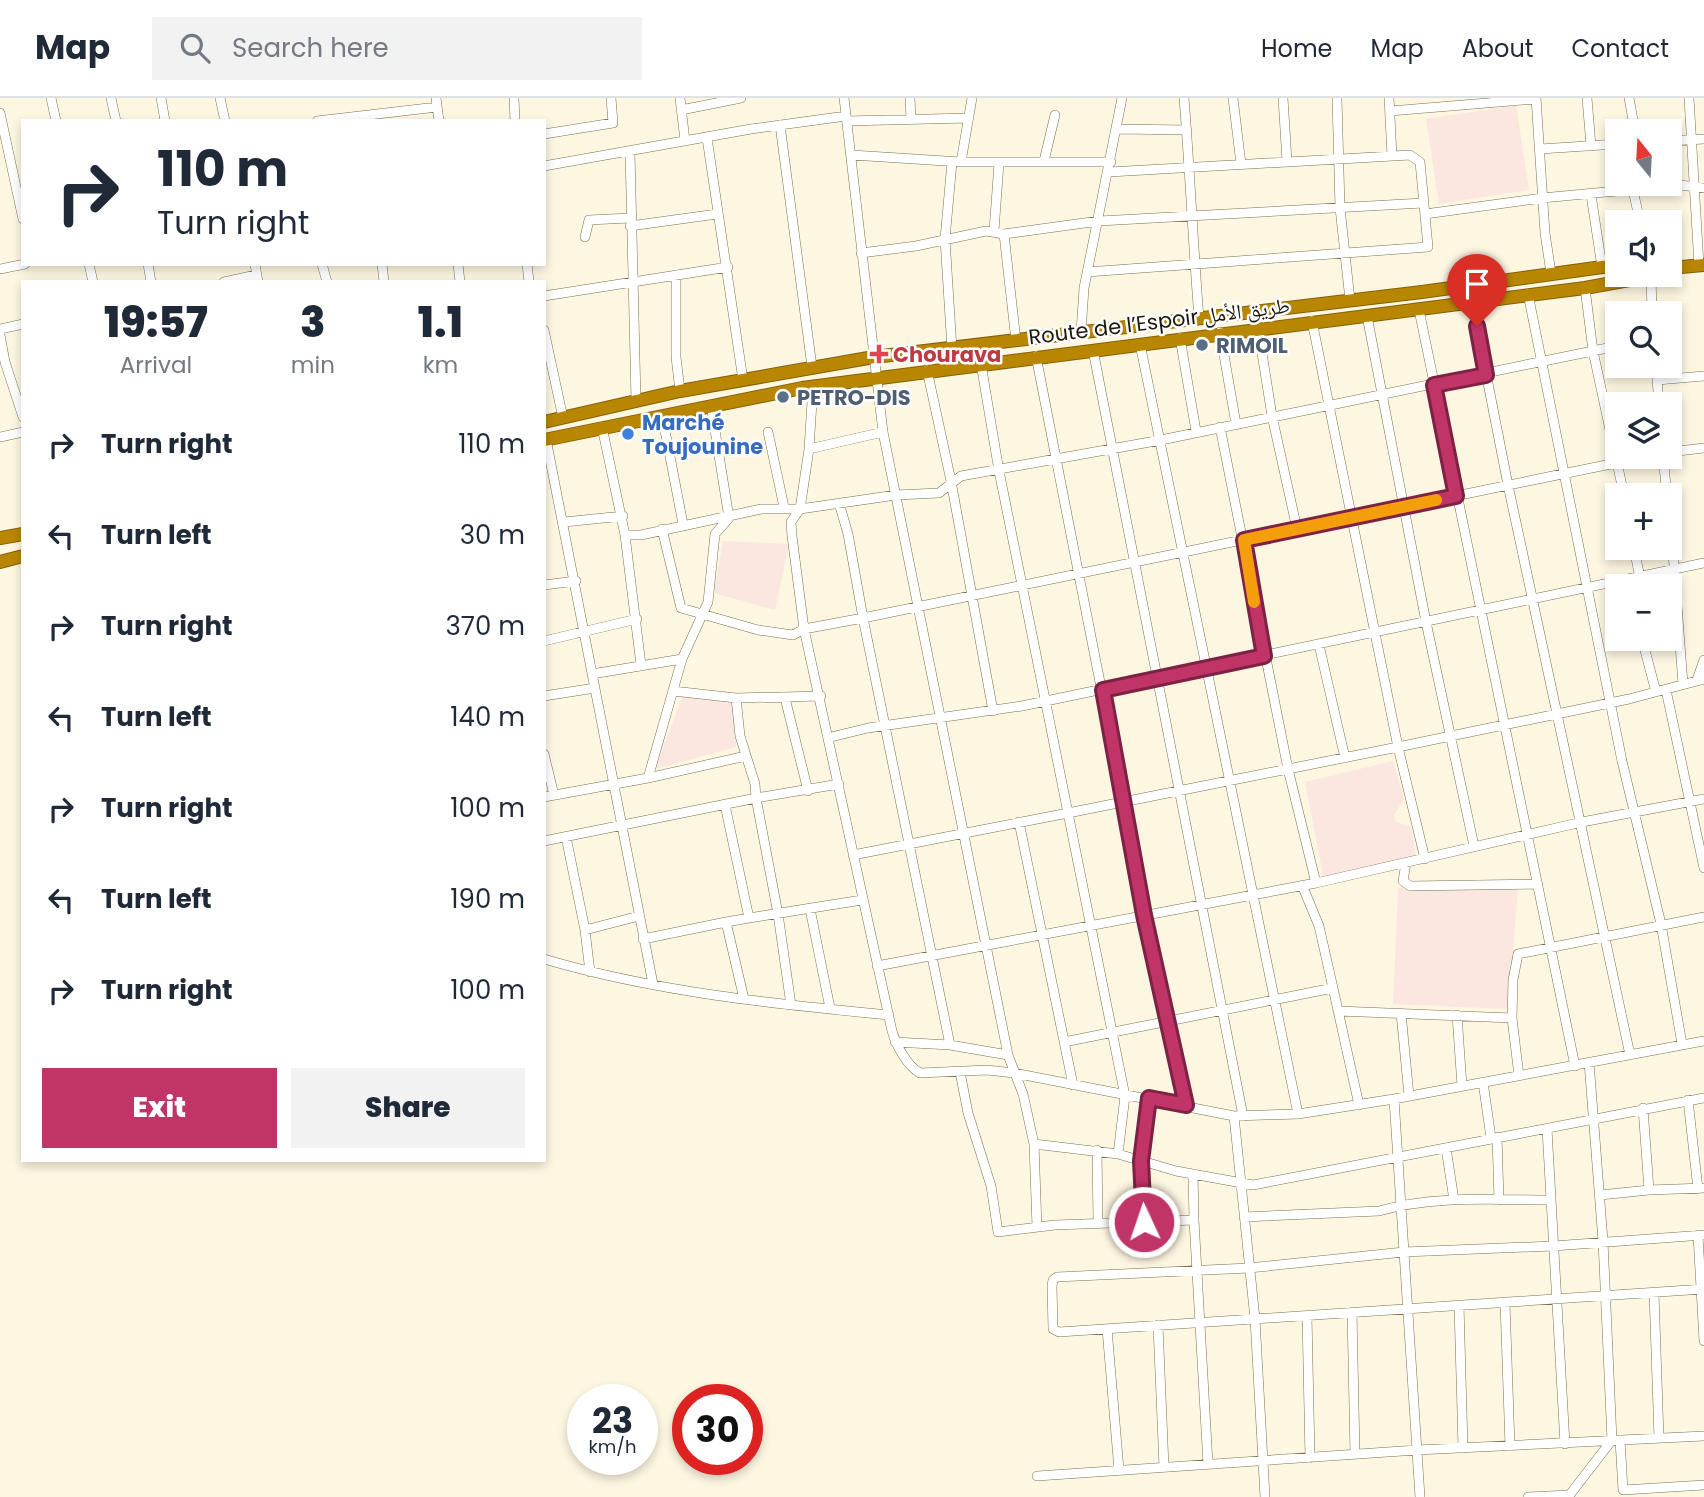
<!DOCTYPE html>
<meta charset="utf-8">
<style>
:root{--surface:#fff;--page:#f2f2f3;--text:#1f2937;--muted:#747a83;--line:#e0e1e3;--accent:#c03468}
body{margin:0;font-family:Poppins,"Noto Naskh Arabic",sans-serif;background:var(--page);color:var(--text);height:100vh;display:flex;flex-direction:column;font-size:26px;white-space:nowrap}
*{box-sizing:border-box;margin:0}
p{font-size:23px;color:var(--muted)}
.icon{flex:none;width:38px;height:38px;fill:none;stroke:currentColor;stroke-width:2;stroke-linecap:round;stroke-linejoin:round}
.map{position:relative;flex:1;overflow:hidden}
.drawer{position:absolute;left:21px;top:182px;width:525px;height:882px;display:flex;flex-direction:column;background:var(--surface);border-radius:0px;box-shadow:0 4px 10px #0003}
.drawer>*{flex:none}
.top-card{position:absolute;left:21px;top:21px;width:525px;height:147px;border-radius:0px;box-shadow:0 4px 10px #0003;background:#fff;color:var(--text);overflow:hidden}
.needle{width:46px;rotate:342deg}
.controls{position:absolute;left:1605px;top:21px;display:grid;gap:14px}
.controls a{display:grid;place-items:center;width:77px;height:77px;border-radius:0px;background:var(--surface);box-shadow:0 4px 10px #0003;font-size:35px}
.speed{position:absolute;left:567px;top:1286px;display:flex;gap:14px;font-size:35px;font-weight:700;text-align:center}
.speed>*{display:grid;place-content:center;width:91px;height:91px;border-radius:50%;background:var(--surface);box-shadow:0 4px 10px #0003;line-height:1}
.speed small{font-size:18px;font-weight:400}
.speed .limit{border:10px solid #d22;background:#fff;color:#111}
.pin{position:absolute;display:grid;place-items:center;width:60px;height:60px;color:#fff;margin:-72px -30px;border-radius:50% 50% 50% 0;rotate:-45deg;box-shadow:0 0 7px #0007}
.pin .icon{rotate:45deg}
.me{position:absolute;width:77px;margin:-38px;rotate:357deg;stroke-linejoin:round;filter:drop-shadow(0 0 5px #0008)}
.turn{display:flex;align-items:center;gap:24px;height:147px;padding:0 21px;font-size:32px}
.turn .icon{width:91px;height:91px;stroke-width:2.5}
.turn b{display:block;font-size:49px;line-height:60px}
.eta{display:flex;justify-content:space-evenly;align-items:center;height:119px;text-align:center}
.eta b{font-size:42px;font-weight:800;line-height:49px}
.action{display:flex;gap:14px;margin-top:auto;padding:14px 21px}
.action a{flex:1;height:80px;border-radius:0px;background:var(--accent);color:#fff;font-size:28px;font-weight:800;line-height:80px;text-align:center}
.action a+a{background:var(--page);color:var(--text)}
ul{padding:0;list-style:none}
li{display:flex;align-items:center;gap:21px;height:91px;padding:0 21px}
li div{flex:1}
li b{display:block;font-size:26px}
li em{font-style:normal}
header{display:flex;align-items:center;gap:42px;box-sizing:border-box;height:98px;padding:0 35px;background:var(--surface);border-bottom:2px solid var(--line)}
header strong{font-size:33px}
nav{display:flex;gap:38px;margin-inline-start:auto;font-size:24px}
.search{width:490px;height:63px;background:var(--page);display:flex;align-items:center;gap:18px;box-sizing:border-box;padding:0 24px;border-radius:0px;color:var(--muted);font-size:26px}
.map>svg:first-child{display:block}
</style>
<header>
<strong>Map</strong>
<div class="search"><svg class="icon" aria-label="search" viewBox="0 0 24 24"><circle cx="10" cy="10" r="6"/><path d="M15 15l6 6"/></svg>Search here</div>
<nav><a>Home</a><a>Map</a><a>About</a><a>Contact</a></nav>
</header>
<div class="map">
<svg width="1704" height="1399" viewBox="0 0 1704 1399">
<rect width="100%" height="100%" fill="#fdf6e1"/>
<!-- education -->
<path fill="#fbe7e0" d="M1516 7 1529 92 1439 106 1426 21Z
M723 443 789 446 775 512 714 495Z
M684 595 735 602 736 649 655 671Z
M1393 663 1404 701 1394 717 1396 724 1410 728 1417 761 1324 782 1305 684Z
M1405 789 1518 790 1508 911 1393 906 1398 790Z"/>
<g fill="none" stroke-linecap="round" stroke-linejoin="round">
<!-- minor casing -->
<g stroke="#7b7151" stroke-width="10">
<path id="minor" d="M51 0 56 23
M111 0 116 23
M161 0 165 23
M220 0 225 23
M436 0 439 23
M514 0 515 23
M680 0 685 43
M844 0 883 334 1008 957 1023 996 1034 1046 1037 1129
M910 0 911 21
M1184 0C1190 73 1193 147 1199 220
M1233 0 1241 66
M1283 0 1287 63
M1337 0 1340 110 1350 202
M1389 0 1392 58
M1536 0 1545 135 1551 175
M1587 0 1591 48
M1629 0 1635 33
M1689 0 1699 167
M681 12 741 0
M1390 13 1536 1
M0 15 23 121
M317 23 437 9
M847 23 969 20
M780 27 812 269
M1117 31 1187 32
M544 36 613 25 611 0
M707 40 743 282
M1670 43 1704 41
M1540 51 1617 46
M630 54 636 302
M852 57 961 64H1111
M1044 63 1055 17
M952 64 945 141 952 251
M961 64 972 0
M544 68 751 31 846 18
M1633 92 1640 124
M1591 97 1602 169
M1425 116 1542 100 1680 87 1704 90
M630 128 717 116
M994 133 999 65
M1004 136 1016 243
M585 139 589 122 630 120
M861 155 916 148 986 133 1004 136 1099 123 1423 105
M89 166 93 184
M148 166 151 184
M255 166 258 184
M322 166 327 184
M382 166 384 184
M458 166 460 184
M527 166 529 184
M0 171 25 166
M1087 174 1428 149 1420 64 1410 57 1109 74
M676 177V259L680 293
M1651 177 1652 215
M224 184 256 177
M1585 190 1593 253 1624 397
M1528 196 1622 663 1661 826 1682 946
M544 198 728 169
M1472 204 1508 387 1630 957
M1419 212 1575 968
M1367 218 1426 524 1474 748
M1258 230 1272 318 1297 431
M0 231 23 226
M544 232 563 320
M1081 234 1084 190 1122 0
M1220 234 1236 326
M0 237 5 264 23 319
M1180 240 1196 333
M1140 246 1298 1016
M1093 252 1243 1018
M1036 258C1085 508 1133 758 1186 1007
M981 266 999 373 1068 715 1288 671 1316 785
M1656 268 1659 306
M927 272 951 383 993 613
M1657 282 1704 278
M813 288 809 351 800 411 791 424 792 438 804 531 892 933C896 947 907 968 920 975L987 972 1014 975 1234 1018 1298 1016 1394 1001 1704 943
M662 317 683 426
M602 329 625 437H641L761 411H800L896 397 939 395 961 378 1161 342 1617 248
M1220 329 1288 671 1398 649 1312 223
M768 334 784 409
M0 339 23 334
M546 341 653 886
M809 351 883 334
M1670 354 1704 350
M1663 359 1667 397
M1670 416 1683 586
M564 424 623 418
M662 431 681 510 758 532 793 537 804 531 863 520 848 436 839 405
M625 437 641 567
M1634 450 1640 480
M544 487 576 483
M1642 541 1656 594
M544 543 637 521
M1319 547 1345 660
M592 576 682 561
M1697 582 1704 562
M1666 592 1704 770
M673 593 736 600 821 598
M544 598 595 590
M785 600 808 693
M831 639 868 630 1022 608 1704 465
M544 656 554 697
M648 680 746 658
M544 699 648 680 682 561 708 504 715 436 729 420 711 307
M725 707 749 820 862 802
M1019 724 1073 987
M566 739 585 832 590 874
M544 743 756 700 755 686 740 638 736 600
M853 757 1068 715 1125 998 1118 1056
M1425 761 1398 649 1629 601 1704 581
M1406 765 1403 783 1410 788 1538 786
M1302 787 1319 828 1333 890
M810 811 830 910
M585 832 639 818
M643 841 726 824
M544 861C656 894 774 906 889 917
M877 868 1316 785 1582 724 1704 701
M744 901 726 824 749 820
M791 907 778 816 756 700 839 686
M1338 913 1512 920 1519 978
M1401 915 1409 998
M1457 917 1462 988
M1512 920 1513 882 1518 856 1704 819
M895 944 950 947 1008 957
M1064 944 1333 890 1359 1007
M950 947 863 520 1645 359
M960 974 968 1015 991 1088 998 1134 1055 1127 1194 1122 1208 1366
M1483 984 1491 1040
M1394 1001 1420 1399
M1688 1002 1698 1091
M1643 1010 1649 1092 1704 1090
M1234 1018 1255 1221 1265 1399
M1547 1031 1565 1346
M1497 1039 1499 1102
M1034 1046 1118 1056 1176 1073 1253 1087 1704 1000
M1446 1050 1454 1102
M1097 1052 1098 1125
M1193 1076 1194 1122
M1600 1097 1649 1092
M1244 1119 1379 1113C1434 1097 1494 1102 1550 1102
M1144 1124 1141 1063 1149 1000
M1698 1137 1704 1243
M1704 1137 1553 1148 1404 1154 1249 1170 1057 1179 1053 1182 1052 1188 1053 1231 1059 1234 1704 1191
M1654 1195 1659 1340
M1505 1205 1510 1348
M1459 1207 1463 1350
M1352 1214 1355 1356
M1307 1218 1310 1360
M1158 1227 1164 1369
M1107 1231 1119 1372
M1620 1342 1623 1392 1704 1387
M1037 1378 1417 1352 1704 1338
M1528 1399 1569 1397
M1568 1399 1612 1342 1603 1143 1589 964"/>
</g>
<!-- highway casing -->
<g stroke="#836105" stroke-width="14">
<path id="highway" d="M1670 170 1704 167
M544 324 680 293 874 259 1422 194 1617 167
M544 342 802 290 1585 190 1657 177
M0 440 23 436
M0 464 23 458"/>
</g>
<!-- minor -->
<use href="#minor" stroke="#fff" stroke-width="9"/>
<!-- highway -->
<use href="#highway" stroke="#b98600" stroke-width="12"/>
</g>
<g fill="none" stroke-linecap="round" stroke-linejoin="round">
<!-- route casing -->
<g stroke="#7d2244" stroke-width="18">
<path id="route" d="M1144 1124 1141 1063 1149 1000 1186 1007 1144 817 1103 592 1264 558 1244 442 1456 398 1434 287 1486 277 1477 228"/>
</g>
<!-- route -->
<use href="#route" stroke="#c03468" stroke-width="12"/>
<!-- slow -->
<path stroke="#f59e0b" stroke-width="12" d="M1254 504 1244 442 1436 402"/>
</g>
<!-- markers -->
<g fill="#5c6f8a" stroke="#fff" stroke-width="2.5">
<circle cx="1202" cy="247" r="7"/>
<circle cx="783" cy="299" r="7"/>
</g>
<path fill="#e0444e" stroke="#fff" stroke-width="2.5" d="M875.5 245.5h7v7h7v7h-7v7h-7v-7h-7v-7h7z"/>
<circle fill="#3f7fe0" stroke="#fff" stroke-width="2.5" cx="628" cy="336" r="7"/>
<g text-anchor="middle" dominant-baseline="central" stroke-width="5" stroke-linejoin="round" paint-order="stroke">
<!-- street labels -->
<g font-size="21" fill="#1f1b0e" stroke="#fff">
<text transform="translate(1159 223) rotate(-7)">Route de l’Espoir طريق الأمل</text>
</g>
<!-- service labels -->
<g font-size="21" font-weight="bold" fill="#4e5e75" stroke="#fff" text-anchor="start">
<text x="1216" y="247">RIMOIL</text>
<text x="797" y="299">PETRO-DIS</text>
</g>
<!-- health labels -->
<g font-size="21" font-weight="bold" fill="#be3a42" stroke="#fff" text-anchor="start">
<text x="893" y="256">Chourava</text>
</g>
<!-- shop labels -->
<g font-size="21" font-weight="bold" fill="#366cbe" stroke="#fff" text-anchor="start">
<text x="642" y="324">Marché<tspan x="642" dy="24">Toujounine</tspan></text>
</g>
</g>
</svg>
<div class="controls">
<a><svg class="needle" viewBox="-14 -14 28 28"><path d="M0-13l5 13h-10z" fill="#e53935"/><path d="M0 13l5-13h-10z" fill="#747a83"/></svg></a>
<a><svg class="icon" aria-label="sound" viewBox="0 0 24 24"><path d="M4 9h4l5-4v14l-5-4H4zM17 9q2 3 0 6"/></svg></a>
<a><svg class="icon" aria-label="search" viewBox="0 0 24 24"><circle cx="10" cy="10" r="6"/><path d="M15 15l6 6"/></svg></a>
<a><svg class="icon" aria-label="layers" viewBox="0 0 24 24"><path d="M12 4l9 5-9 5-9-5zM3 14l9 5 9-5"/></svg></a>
<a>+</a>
<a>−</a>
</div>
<div class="speed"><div>23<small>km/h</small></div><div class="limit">30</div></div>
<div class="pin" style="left:1477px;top:228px;background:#d93025"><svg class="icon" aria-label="arrive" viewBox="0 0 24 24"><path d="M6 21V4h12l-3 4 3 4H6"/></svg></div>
<svg class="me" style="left:1144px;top:1124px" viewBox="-20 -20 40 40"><circle r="17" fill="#c03468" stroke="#fff" stroke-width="3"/><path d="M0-11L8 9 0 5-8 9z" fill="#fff"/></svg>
<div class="top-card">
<div class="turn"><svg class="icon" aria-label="right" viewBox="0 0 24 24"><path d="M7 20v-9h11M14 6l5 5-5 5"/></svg><div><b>110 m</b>Turn right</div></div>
</div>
<section class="drawer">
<div class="eta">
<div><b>19:57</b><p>Arrival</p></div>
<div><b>3</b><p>min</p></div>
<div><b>1.1</b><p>km</p></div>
</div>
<ul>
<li><svg class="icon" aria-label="right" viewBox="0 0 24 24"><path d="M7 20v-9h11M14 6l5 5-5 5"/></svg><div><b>Turn right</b></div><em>110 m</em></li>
<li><svg class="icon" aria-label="left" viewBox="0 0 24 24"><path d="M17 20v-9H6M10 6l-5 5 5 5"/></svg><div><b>Turn left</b></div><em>30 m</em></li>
<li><svg class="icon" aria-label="right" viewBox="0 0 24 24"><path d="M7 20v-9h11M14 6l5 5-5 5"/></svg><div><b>Turn right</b></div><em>370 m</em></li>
<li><svg class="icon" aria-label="left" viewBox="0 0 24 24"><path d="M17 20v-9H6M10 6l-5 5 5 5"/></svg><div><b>Turn left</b></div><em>140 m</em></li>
<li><svg class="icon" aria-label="right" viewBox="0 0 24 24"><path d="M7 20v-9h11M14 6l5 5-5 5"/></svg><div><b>Turn right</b></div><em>100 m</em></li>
<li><svg class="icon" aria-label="left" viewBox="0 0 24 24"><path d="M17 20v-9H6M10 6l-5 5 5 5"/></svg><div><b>Turn left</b></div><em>190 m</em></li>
<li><svg class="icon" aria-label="right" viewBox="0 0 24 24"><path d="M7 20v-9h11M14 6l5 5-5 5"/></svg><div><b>Turn right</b></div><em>100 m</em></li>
</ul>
<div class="action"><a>Exit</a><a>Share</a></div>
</section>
</div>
